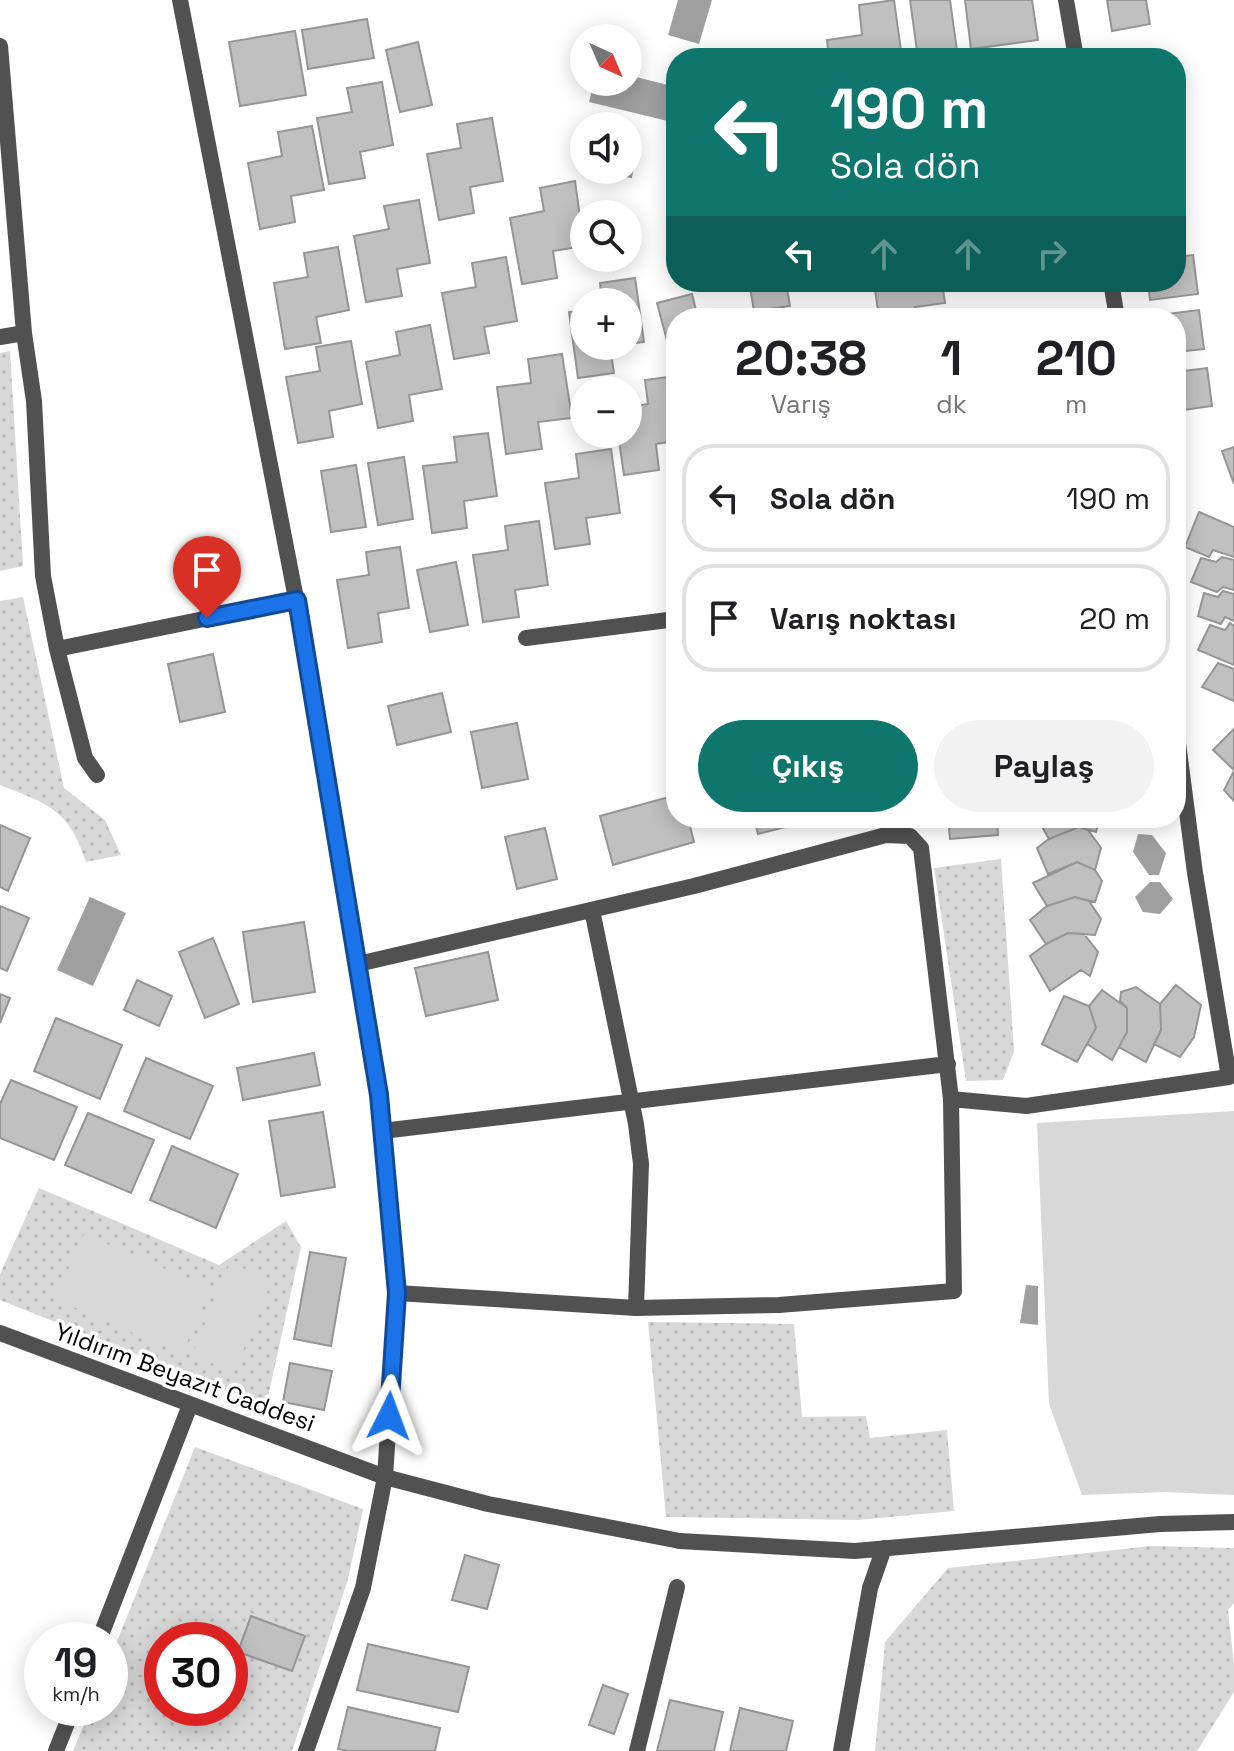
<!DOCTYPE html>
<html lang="tr">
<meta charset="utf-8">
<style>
:root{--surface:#fff;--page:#f2f2f2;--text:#202124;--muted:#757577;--line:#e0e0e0;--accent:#0f766e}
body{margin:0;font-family:"Space Grotesk",sans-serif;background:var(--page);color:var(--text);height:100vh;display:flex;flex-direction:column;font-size:30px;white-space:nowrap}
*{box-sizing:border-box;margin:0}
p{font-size:26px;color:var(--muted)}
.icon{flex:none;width:44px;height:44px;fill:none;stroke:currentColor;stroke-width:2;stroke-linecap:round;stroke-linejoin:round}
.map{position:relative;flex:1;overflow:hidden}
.details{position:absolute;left:666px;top:308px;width:520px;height:520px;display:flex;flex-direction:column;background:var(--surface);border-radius:32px;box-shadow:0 4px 20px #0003}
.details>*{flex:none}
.banner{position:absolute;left:666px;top:48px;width:520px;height:244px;border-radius:32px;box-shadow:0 4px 20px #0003;background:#0f766e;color:#fff;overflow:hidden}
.needle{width:52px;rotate:136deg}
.controls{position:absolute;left:570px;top:24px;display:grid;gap:16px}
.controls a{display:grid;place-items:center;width:72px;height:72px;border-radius:50%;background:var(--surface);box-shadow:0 4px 20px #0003;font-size:40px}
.speed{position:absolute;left:24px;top:1622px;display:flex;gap:16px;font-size:40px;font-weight:700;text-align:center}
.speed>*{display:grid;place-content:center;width:104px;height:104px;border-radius:50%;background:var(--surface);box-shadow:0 4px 20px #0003;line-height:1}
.speed small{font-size:20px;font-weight:400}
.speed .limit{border:12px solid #d22;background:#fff;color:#111}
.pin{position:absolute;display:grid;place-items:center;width:68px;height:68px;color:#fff;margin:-82px -34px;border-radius:50% 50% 50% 0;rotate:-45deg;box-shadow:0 0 8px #0007}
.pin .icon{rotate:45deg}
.me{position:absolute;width:88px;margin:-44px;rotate:3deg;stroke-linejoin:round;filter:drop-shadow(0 0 6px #0008)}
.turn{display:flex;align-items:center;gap:28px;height:168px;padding:0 32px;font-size:36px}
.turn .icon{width:104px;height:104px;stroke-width:2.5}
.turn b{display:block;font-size:56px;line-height:68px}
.lanes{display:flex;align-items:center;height:76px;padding:0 32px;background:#0003;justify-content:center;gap:40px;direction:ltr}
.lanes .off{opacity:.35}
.eta{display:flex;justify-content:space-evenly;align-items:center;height:136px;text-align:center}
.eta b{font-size:48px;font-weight:700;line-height:56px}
.cta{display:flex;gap:16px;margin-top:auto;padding:16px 32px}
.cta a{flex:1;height:92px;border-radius:48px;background:var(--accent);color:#fff;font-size:32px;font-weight:700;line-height:92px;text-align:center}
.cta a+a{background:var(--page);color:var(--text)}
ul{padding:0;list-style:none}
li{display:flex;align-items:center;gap:24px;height:108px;margin:0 16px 12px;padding:0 16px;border:4px solid var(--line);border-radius:32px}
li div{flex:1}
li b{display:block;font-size:30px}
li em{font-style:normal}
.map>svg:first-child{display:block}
</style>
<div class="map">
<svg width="1234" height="1751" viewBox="0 0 1234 1751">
<defs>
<pattern id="grass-dots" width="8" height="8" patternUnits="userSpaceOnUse" patternTransform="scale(2)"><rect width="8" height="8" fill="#d8d8d8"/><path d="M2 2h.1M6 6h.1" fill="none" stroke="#b8b8b8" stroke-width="1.8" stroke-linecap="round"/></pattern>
</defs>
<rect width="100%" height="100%" fill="#fff"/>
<!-- grass -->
<path fill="url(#grass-dots)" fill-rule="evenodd" d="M10 351 23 566 0 571V353Z
M23 597 64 788 105 820 121 855 86 862C69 809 48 804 0 785V601Z
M1001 859 1014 1051 1003 1080 966 1081 934 868Z
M39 1188 219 1265 286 1221 301 1247 266 1406 0 1300V1274Z
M648 1322 794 1324 802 1417 866 1416 870 1438 947 1430 954 1511 858 1520 666 1517Z
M195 1447 363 1509 348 1579 292 1751H73L91 1708H110V1659ZM162 1640H230V1708H162Z
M1151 1546 1234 1548V1603L1228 1610 1234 1665V1692L1197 1751H875L885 1642 948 1568Z"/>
<!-- garden -->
<path fill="#d8d8d8" d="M1234 1111V1495L1166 1492 1082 1495 1049 1404 1037 1123Z
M84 1234 210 1288 182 1354 55 1299Z
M230 1263 272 1280 234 1372 192 1355Z"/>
<!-- water -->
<path fill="#9f9f9f" d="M678 0H712L699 44 668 35Z
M628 75 676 87V123L589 102 594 82H628Z
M1138 834 1152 835 1166 853 1159 875H1149L1133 852Z
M1150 882H1160L1173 899 1160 914 1143 912 1135 897Z
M90 897 126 913 93 986 57 970Z
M1026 1285 1038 1286V1325L1020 1323Z"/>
<!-- building -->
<path fill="#c0c0c0" stroke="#959595" stroke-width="2" d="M894 0 902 58H829L827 40 862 35 859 5Z
M910 0H950L958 58H918Z
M965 0H1032L1038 40 971 49Z
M1107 0H1146L1150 24 1112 31Z
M367 19 374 58 308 69 302 30Z
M295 31 306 95 240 106 229 42Z
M418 42 432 105 400 112 386 50Z
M1160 50 1161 58H1112L1111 56Z
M382 82 393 145 360 152 365 178 329 184 317 118 352 112 347 88Z
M492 118 503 181 470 187 474 213 439 220 427 154 461 148 457 124Z
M312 126 324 190 291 196 295 222 260 229 248 163 282 156 278 132Z
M628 144 638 146 631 177 599 170H628Z
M1180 175 1185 214 1176 215V176Z
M575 181 584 246 553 251 557 278 522 284 510 218 544 211 540 188Z
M419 200 430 263 397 269 402 296 366 302 354 236 389 229 384 206Z
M338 247 349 310 316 317 321 343 285 349 274 283 308 277 304 253Z
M1193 255 1198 294 1150 300 1148 282H1176V257Z
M506 257 517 321 484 327 489 353 454 359 442 293 476 287 472 263Z
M635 278 644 342 628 344V302H602L600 283Z
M749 282H786L790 306 754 311Z
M874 282H942L945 303 915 307 916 318H879Z
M960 282H998V283L961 290Z
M692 294 698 318H676L674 367 657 303Z
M584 310V346H615L610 347 614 373 578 378 569 312Z
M1199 310 1204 349 1176 352V318H1151V316Z
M430 325 442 389 409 395 413 421 378 428 366 362 400 355 396 332Z
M351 341 362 404 329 411 333 437 298 443 286 377 320 371 316 347Z
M562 354 572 418 538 422 542 449 506 454 497 387 531 383 528 359Z
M1207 368 1212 406 1176 411V372Z
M676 376V441L656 444 659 470 624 475 618 434H628V407L648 404 645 380Z
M488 433 497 496 464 501 467 528 432 533 423 466 457 462 454 437Z
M1234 447V484L1222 451Z
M611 449 620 513 586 518 590 544 555 549 545 483 579 478 576 454Z
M404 457 413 519 378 525 368 463Z
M356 465 366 527 331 532 321 471Z
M1199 512 1234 527V557L1213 550 1209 557 1185 547Z
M539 521 548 585 515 590 519 617 483 622 473 555 508 550 505 526Z
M400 547 409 608 378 613 382 642 348 648 337 580 369 575 366 552Z
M1222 557 1234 560V590L1223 587 1217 592 1191 582 1201 558 1216 562Z
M456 562 468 625 430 632 417 570Z
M1223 591 1234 594V621L1225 617 1221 624 1198 616 1204 593 1218 597Z
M1230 623 1234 626V665L1198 650 1210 625 1225 630Z
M213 654 225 712 180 722 168 664Z
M1218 663 1234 669V701L1202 687Z
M442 693 451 732 397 745 388 706Z
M517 723 528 779 482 788 471 732Z
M1234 729V770L1213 750Z
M1234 771V801L1224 790Z
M676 795V818H688L694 842 613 865 600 816Z
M754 818H804L805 822 758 834Z
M948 818H997L998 835 950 839Z
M1037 818H1100L1096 832 1079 827 1049 839Z
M0 825 30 838 8 891 0 887Z
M1079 827 1088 830 1101 848 1095 870 1077 862 1048 874 1037 848 1049 839Z
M545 828 557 879 517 889 505 837Z
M1077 862 1095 870 1102 881 1095 902 1075 897 1047 906 1033 883Z
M1075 897 1089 901 1101 919 1095 935 1068 933 1046 944 1030 920 1047 906Z
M0 906 29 918 7 971 0 968Z
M304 922 315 992 253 1002 243 932Z
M1068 933 1084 934 1098 952 1090 976 1081 970 1050 991 1030 956 1046 944Z
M213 938 239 1004 205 1018 179 952Z
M488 952 498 1000 426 1016 415 968Z
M137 980 172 996 159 1026 124 1010Z
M1176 985 1201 1005 1194 1037 1180 1057 1154 1044 1161 1030 1160 1004Z
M1136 987 1160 1004 1161 1030 1146 1062 1119 1047 1127 1032V1008L1120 1001 1121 992Z
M1102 990 1127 1008V1032L1112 1060 1087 1044 1096 1028 1089 1006Z
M0 994 10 998 0 1023Z
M1064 996 1089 1006 1096 1028 1077 1062 1042 1044Z
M56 1018 122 1045 100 1099 34 1071Z
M314 1053 320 1085 243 1100 237 1068Z
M146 1058 213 1086 190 1139 124 1111Z
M11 1080 77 1107 54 1160 0 1138V1104Z
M323 1112 335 1187 281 1196 269 1121Z
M88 1113 154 1140 131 1193 65 1165Z
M172 1146 238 1174 216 1228 150 1200Z
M310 1252 346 1258 331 1346 294 1339Z
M290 1363 332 1371 324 1410 283 1402Z
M465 1555 499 1565 487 1609 452 1600Z
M251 1616 305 1636 292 1671 238 1652Z
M368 1644 469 1667 458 1712 357 1690Z
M603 1685 628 1694 614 1734 589 1725Z
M670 1700 723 1712 714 1751H657Z
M348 1707 440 1728 435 1751H348L338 1749Z
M740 1708 793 1721 786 1751H730Z"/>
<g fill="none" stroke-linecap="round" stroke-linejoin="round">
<!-- service -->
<path stroke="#515151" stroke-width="16" d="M526 638 676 619"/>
<!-- minor -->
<path stroke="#515151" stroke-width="16" d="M180 0 304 640 379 1095 397 1293 385 1477 363 1588 306 1751
M1066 0 1076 58
M0 46 24 333 34 401 43 576 57 649 85 758 97 775
M1111 282 1117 318
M0 337 24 333
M57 649 297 600
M592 910 636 1124 641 1164 636 1308
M358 964 694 886 886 835 910 836 921 848 951 1099 954 1291 779 1305 636 1308 397 1293
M951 1099 1026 1106 1229 1077 1195 873 1176 728
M382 1131 948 1064
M680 1541 855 1551 1160 1524 1234 1522
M99 1640 190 1405
M56 1751 73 1708
M637 1751 677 1587
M841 1751 870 1588 884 1548"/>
<!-- tertiary -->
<path stroke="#515151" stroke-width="16" d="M0 1333 385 1477 488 1504 680 1541"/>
</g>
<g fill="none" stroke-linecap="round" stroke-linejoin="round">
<!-- route casing -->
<g stroke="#114b97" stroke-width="20">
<path id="route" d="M207 618 297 600 379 1095 397 1293 389 1416"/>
</g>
<!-- route -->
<use href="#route" stroke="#1a73e8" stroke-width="14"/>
</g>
<g text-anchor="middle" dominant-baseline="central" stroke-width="7" stroke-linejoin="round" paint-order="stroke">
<!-- street labels -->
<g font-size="24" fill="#000" stroke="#fff">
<text transform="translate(185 1377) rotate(20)">Yıldırım Beyazıt Caddesi</text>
</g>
</g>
</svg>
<div class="controls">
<a><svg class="needle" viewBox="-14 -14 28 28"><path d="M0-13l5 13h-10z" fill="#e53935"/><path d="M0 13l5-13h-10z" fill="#757577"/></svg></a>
<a><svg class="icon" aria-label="sound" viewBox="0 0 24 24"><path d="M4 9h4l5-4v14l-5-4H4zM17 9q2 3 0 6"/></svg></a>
<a><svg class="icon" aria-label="search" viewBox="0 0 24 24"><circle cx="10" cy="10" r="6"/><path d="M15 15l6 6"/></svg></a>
<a>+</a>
<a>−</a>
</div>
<div class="speed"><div>19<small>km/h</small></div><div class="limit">30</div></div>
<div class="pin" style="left:207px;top:618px;background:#d93025"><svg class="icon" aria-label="arrive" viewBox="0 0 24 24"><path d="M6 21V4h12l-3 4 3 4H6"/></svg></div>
<svg class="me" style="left:389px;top:1416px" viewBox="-20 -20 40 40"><path d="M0-17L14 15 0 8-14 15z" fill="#1a73e8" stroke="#fff" stroke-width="4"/></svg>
<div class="banner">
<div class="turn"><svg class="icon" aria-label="left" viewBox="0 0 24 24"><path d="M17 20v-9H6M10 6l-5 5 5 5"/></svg><div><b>190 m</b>Sola dön</div></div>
<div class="lanes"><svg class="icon" aria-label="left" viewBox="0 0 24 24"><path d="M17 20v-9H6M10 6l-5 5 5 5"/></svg><svg class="icon off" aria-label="ahead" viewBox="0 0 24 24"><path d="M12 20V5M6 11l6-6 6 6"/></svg><svg class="icon off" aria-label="ahead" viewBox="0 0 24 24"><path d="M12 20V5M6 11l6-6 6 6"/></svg><svg class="icon off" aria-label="right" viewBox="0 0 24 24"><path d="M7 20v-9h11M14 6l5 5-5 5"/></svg></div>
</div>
<section class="details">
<div class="eta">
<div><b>20:38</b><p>Varış</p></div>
<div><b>1</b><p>dk</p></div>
<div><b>210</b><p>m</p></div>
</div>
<ul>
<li><svg class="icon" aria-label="left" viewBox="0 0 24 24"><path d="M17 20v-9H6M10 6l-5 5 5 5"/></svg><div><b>Sola dön</b></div><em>190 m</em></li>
<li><svg class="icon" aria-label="arrive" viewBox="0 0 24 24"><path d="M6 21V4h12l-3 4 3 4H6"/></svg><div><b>Varış noktası</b></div><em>20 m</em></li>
</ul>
<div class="cta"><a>Çıkış</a><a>Paylaş</a></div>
</section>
</div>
